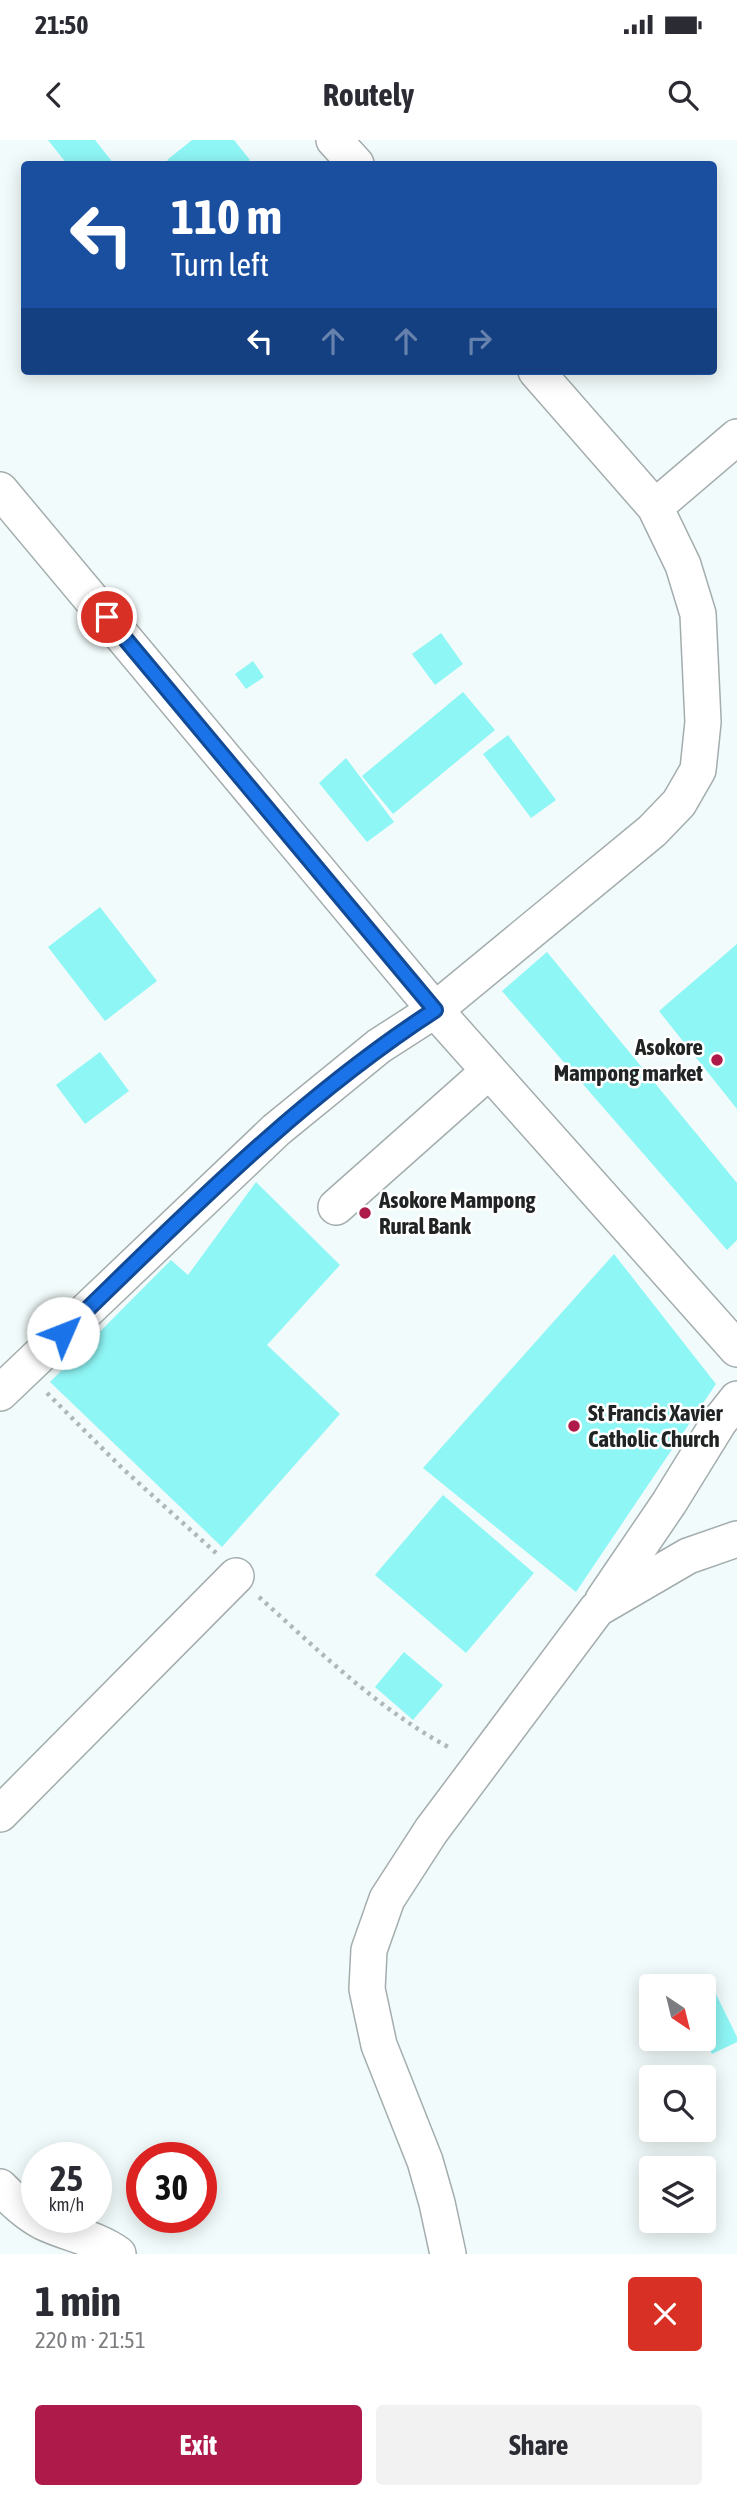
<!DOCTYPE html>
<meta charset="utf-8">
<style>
:root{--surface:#fff;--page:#f2f2f3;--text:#2b2b33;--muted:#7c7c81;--accent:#ae1b4a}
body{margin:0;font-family:"Asap Condensed",sans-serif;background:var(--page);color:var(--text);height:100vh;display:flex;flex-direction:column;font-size:26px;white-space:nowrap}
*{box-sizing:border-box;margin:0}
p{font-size:23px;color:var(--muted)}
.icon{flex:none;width:38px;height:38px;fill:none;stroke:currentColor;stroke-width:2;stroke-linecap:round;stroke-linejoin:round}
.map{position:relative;height:2114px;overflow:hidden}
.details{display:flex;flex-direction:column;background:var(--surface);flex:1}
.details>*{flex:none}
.hud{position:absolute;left:21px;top:21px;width:696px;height:214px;border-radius:7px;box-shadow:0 4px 18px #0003;background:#1a4fa0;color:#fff;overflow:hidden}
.needle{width:46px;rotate:145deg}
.fabs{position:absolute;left:639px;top:1834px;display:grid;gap:14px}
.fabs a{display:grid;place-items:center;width:77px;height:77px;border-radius:7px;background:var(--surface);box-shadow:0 4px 18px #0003;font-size:35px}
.speed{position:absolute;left:21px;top:2002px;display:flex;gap:14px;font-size:35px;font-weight:700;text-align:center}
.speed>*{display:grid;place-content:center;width:91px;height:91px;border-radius:50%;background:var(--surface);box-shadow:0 4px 18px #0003;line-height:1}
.speed small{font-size:18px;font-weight:400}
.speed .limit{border:10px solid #d22;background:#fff;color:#111}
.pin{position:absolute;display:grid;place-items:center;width:60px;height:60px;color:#fff;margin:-30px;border:4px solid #fff;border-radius:50%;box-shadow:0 2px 7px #0007}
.me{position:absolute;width:77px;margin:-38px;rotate:46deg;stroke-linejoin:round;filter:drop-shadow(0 0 5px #0008)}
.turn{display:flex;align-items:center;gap:24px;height:147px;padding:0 35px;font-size:32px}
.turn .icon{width:91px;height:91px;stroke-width:2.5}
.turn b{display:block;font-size:49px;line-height:60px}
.lanes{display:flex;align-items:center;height:66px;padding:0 35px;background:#0003;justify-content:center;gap:35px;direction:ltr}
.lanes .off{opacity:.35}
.round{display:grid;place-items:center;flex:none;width:74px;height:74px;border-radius:7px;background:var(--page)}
.summary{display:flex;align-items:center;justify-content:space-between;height:119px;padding:0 35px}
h1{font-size:42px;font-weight:700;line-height:52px}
.action{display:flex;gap:14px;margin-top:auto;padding:14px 35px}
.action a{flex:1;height:80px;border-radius:7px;background:var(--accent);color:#fff;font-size:28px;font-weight:700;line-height:80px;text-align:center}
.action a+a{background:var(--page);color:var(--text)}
.status{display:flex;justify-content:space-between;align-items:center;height:49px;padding:0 35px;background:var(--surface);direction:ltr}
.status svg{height:19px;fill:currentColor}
header{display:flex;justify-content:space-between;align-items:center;height:91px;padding:0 35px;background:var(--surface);font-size:32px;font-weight:700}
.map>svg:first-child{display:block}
</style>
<div class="status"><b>21:50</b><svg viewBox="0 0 49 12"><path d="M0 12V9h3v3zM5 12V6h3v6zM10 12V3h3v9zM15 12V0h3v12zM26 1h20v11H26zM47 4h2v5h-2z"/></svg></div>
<header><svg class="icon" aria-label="back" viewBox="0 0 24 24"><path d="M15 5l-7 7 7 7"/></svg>Routely<svg class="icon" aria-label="search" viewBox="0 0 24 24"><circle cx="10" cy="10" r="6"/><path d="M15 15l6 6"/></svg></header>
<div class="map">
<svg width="737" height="2114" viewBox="0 0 737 2114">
<rect width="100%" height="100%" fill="#f2fbfb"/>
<!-- building -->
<path fill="#8ef6f5" d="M48 0H95L114 24H67Z
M192 0H234L250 20 244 24H171L167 20Z
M441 493 463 524 435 545 412 514Z
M253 521 264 537 246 549 235 534Z
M463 552 495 590 393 674 362 636Z
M508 595 556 660 531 678 483 614Z
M346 618 394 682 367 702 319 643Z
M100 767 157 841 105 881 48 807Z
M737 804V969L659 871Z
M547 812 737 1043V1100L727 1110 502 851Z
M100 912 129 951 85 984 56 945Z
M256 1042 340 1125 267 1205 340 1274 222 1407 50 1242 171 1120 188 1135Z
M614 1114 716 1244 576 1452 423 1328Z
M443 1355 534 1433 466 1513 375 1435Z
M404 1512 443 1545 413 1580 375 1547Z
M715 1852 737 1897V1902L712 1914 704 1896V1857Z"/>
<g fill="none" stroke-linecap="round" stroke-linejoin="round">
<!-- minor casing -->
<g stroke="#a4adad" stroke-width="38">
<path id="minor" d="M334 0 356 24
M0 350 435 870 737 1209
M655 367 737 297
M336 1067 488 932
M0 1253 276 990 379 906 435 870 652 691 679 663 698 630 703 582 698 474 683 425 655 367 536 231
M603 1460 669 1363 719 1282 737 1259
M0 1674 236 1436
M0 2047C13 2060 26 2073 43 2082 68 2094 96 2098 118 2114
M448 2114 437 2063 425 2021 379 1905 367 1849 369 1810 387 1759 431 1691 597 1469 688 1416 737 1399"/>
</g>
<!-- path -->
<path stroke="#b0b7b7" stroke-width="4.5" stroke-dasharray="3.5 5" stroke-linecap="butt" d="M47 1253 122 1328 216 1413
M259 1457C319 1511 380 1571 452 1609"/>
<!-- minor -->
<use href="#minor" stroke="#fff" stroke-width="35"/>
</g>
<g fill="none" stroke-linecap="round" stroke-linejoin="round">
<!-- route casing -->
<g stroke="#114b97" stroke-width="18">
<path id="route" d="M63 1193C181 1079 296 960 435 870L107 477"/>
</g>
<!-- route -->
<use href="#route" stroke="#1a73e8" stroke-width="12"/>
</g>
<!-- markers -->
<g fill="#ae1b4a" stroke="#fff" stroke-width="2.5">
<circle cx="717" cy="920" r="7"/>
<circle cx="365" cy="1073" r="7"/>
<circle cx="574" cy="1286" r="7"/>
</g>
<g text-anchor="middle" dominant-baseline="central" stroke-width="5" stroke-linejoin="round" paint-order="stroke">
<!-- poi labels -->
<g font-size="23" font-weight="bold" fill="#212424" stroke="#fff" text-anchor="start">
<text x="703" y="907" text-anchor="end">Asokore<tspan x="703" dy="26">Mampong market</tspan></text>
<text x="379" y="1060">Asokore Mampong<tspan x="379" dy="26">Rural Bank</tspan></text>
<text x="588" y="1273">St Francis Xavier<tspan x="588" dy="26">Catholic Church</tspan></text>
</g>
</g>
</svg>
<div class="fabs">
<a><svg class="needle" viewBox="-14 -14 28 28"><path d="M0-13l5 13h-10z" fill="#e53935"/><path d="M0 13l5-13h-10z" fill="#7c7c81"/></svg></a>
<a><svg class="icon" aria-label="search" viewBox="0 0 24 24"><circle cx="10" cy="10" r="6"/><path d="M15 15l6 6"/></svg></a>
<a><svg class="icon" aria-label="layers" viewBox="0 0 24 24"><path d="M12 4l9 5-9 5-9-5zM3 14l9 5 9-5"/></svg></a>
</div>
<div class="speed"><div>25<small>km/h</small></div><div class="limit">30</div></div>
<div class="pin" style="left:107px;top:477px;background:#d93025"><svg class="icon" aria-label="arrive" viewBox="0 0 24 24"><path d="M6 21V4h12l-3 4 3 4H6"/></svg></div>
<svg class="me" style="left:63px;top:1193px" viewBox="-20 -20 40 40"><circle r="19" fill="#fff"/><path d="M0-13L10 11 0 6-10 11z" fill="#1a73e8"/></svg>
<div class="hud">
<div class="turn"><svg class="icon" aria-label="left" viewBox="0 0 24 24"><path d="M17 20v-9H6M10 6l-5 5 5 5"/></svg><div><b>110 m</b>Turn left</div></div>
<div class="lanes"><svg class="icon" aria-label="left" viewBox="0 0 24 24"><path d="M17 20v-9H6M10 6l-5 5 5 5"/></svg><svg class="icon off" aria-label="ahead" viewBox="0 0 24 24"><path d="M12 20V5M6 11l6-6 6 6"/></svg><svg class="icon off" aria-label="ahead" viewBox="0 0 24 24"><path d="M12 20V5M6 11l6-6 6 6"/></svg><svg class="icon off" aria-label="right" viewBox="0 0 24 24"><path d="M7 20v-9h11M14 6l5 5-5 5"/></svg></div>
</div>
</div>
<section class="details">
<div class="summary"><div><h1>1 min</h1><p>220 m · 21:51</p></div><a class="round" style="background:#d93025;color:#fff"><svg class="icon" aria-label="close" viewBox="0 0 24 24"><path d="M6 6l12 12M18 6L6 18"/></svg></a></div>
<div class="action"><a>Exit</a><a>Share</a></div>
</section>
